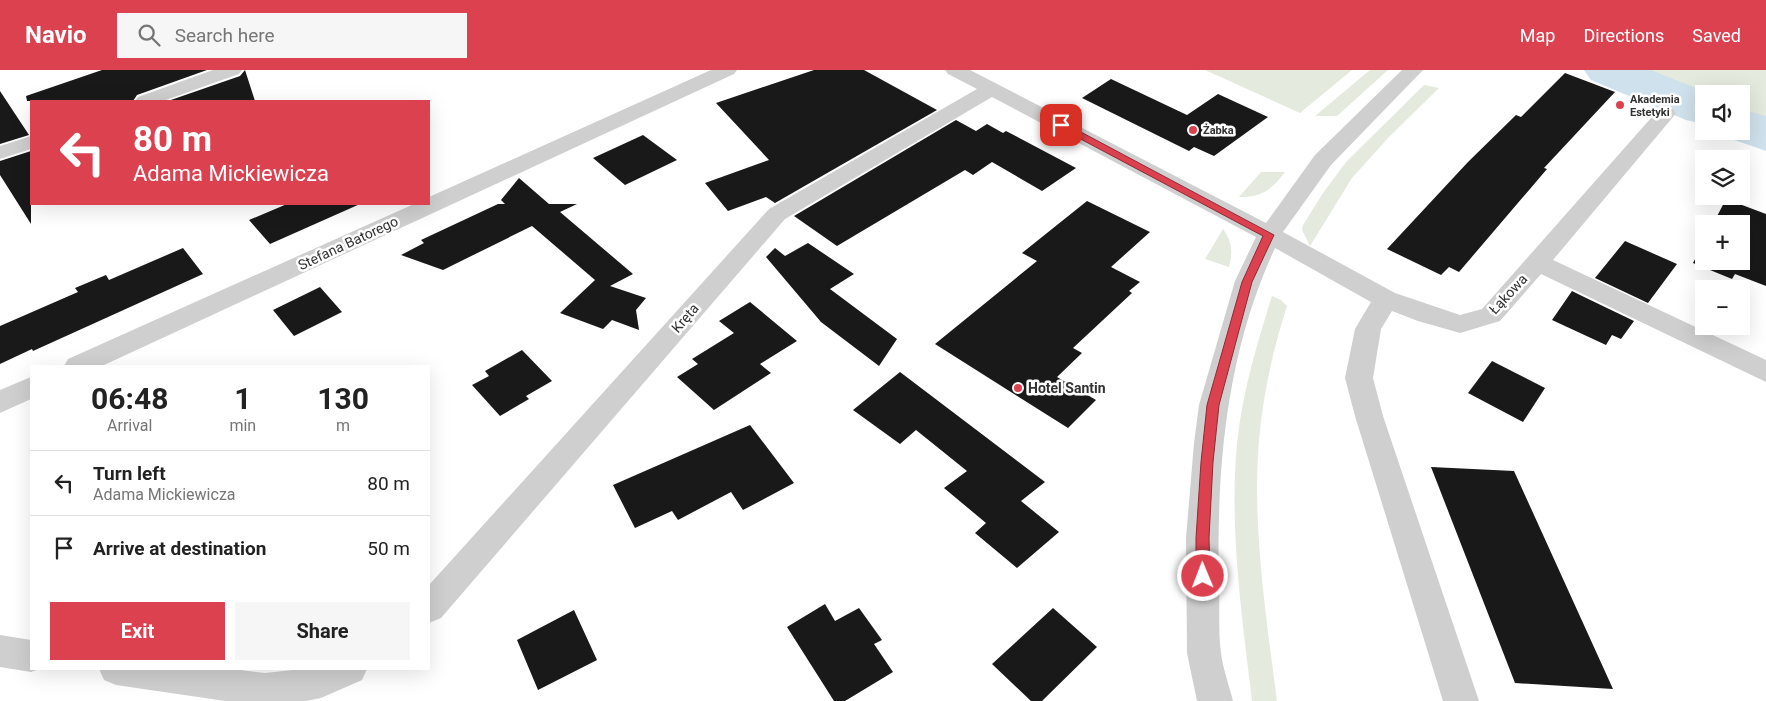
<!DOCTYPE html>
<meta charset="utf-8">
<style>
:root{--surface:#fff;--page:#f6f6f6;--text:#222;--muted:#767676;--line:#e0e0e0;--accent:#dc4150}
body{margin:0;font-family:Roboto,sans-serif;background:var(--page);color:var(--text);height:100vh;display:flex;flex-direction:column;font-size:19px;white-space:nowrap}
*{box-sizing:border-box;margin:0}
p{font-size:16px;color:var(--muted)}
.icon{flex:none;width:28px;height:28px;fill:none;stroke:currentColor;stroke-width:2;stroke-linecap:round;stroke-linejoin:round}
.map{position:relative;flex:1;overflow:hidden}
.panel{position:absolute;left:30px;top:295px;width:400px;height:305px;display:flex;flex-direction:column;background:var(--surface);border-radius:0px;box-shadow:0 5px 20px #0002}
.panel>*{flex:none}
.hud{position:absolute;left:30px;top:30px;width:400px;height:105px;border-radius:0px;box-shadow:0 5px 20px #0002;background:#dc4150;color:#fff;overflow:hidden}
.buttons{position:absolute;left:1695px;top:15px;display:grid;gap:10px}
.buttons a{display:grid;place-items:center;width:55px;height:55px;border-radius:0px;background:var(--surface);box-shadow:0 5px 20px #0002;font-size:25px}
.pin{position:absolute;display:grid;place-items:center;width:42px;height:42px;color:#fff;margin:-21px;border-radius:10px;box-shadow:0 2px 8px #0006}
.me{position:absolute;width:55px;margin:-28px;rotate:359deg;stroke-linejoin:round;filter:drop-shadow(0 0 4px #0008)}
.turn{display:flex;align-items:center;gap:18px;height:105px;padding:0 20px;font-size:22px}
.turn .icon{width:65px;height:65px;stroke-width:2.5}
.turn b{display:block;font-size:35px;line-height:42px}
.eta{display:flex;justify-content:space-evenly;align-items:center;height:85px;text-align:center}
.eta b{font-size:30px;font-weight:700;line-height:35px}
.cta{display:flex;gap:10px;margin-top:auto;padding:10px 20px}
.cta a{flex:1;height:58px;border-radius:0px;background:var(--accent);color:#fff;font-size:20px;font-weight:700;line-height:58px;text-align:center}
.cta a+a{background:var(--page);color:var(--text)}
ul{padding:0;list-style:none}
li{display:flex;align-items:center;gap:15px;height:65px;padding:0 20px;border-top:1px solid var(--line)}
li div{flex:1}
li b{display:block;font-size:19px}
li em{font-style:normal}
header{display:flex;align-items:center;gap:30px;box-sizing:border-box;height:70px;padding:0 25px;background:var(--accent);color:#fff}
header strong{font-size:24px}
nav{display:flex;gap:28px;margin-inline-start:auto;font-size:18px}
.search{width:350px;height:45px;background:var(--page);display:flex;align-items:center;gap:12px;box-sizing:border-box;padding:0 18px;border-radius:0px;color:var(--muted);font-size:19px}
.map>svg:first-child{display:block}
</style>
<header>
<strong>Navio</strong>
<div class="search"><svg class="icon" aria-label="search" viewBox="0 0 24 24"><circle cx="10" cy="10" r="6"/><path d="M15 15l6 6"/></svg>Search here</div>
<nav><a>Map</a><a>Directions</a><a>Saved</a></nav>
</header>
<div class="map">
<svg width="1766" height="631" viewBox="0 0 1766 631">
<rect width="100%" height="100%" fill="#fff"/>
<!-- green -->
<path fill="#e5eade" d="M1205 0H1352L1300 43Z
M1370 0H1388L1337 46H1315Z
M1583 0H1766V74L1735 61H1741V24H1704V48Z
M1424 15 1439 18 1389 67 1352 108 1310 176 1302 160 1303 155 1323 123 1346 92Z
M1261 102H1285C1272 119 1262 128 1239 127Z
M1223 159C1232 172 1233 181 1229 197L1205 189Z
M1272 226 1281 230 1287 236C1273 279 1263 325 1259 370 1252 457 1266 545 1277 631H1252C1242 546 1229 460 1237 374 1242 323 1257 274 1272 226Z"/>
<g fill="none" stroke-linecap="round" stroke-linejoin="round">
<!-- river -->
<path fill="#cfe1ec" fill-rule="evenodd" d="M1584 0H1651L1711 24H1704V54L1686 50 1591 10Z
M1741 39 1766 46V81L1723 66 1719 61H1741Z"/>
</g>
<!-- building -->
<path fill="#191919" d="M102 0H207L137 25 133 31H27L26 26Z
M245 0 255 31H168L240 6Z
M814 0H864L937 40 775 133 766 127 728 141 705 113 769 90 716 33Z
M1565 3 1615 22 1544 98 1547 99 1459 202 1449 197 1441 205 1387 179 1468 92 1516 45 1521 47Z
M1111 9 1187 45 1218 24 1268 47 1214 86 1194 77 1189 81 1082 28Z
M0 21 29 65 0 74Z
M956 50 976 61 987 54 1003 63 1006 61 1076 98 1042 121 992 92 973 105 965 100 837 176 794 146Z
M643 65 677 90 625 115 593 88Z
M31 81V154L0 105V91Z
M519 108 549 134H577L560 142 633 204 610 216 646 228 636 240 639 260 612 250 603 259 560 243 595 210 532 156 443 200 401 185 424 173 421 170 498 134H505L501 130Z
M1726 129 1766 144V216L1735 204 1732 209 1693 193 1704 172V191H1741V154H1713Z
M1087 131 1150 162 1111 197 1140 212 1129 221 1132 223 1073 278 1082 283 1057 307 1096 330 1068 358 935 274 1037 191 1022 183Z
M287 134H360L270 174 249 150Z
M1625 171 1677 194 1648 233 1595 208Z
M808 173 854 204 830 219 897 269 879 296 821 252 766 187 775 178 785 186Z
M183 178 203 204 33 281 32 279 0 294V256L78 222 75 218 106 205 109 210Z
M320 217 342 242 294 266 273 240Z
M1572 221 1580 225 1634 251 1621 269 1612 265 1606 275 1552 250Z
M750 232 797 271 760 294 771 303 714 340 677 307 698 294 692 289 734 263 719 251Z
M522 280 552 311 526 326 529 329 500 346 472 315 489 306 485 301Z
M1492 291 1545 318 1523 352 1468 323Z
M900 302 1045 412 1021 431 1059 462 1017 498 975 463 986 453 944 418 967 401 916 360 900 374 853 340Z
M750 355 794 413 743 440 731 422 678 450 672 441 635 458 613 415Z
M1431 397 1514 401 1613 619 1515 613Z
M825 534 835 551 859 538 882 570 874 574 893 602 845 631H834L787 557Z
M1053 538 1097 577 1042 631H1031L992 594Z
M574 540 597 590 538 620 517 570Z"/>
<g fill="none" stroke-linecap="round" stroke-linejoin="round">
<!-- minor -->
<path fill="#cfcfcf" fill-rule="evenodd" d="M213 0H242L239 4 163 31H135L138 27Z
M711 0H737L734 4 102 296H64L68 289 414 134H429V127Z
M945 0H970L1266 153 1315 85 1402 0H1423L1331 95 1283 162 1395 223 1460 245 1482 239 1659 39 1666 37 1673 39 1676 43 1673 47 1553 190 1766 290V312L1541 204 1500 251 1460 263 1418 251 1392 241 1381 259 1373 308 1383 346 1479 631H1443L1355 346 1345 308 1355 259 1371 232 1275 178C1226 283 1216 400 1219 515 1220 537 1218 561 1221 583 1223 599 1229 615 1233 631H1197L1187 583 1186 468 1194 373 1199 335 1235 211 1256 167 992 27 785 149 441 548 429 553V515L769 139 977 19 948 4Z
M31 66V79L0 89V76Z
M31 307V329L0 343V320Z
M0 565 31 570V599H39L31 602 0 597Z
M99 599H232L265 603 302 599H367L362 610 321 628 306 631H225L116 615 104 610Z"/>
</g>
<!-- route -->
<path fill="#dc4150" stroke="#8f2a34" d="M1058 53H1064L1274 165 1252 212 1219 335 1213 392 1209 468 1210 506 1208 510H1198L1196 506V468L1201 392 1207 335 1242 212 1263 166 1058 57Z"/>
<!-- markers -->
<g fill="#dc4150" stroke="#fff" stroke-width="2">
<circle cx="1620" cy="35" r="5"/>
<circle cx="1193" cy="60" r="5"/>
<circle cx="1018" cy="318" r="5"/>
</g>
<g text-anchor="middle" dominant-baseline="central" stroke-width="5" stroke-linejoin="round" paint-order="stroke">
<!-- far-poi labels -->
<g font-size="11" font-weight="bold" fill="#323232" stroke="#fff" text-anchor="start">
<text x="1630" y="29">Akademia<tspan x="1630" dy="13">Estetyki</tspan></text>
<text x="1203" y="60">Żabka</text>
</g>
<!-- street labels -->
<g font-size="14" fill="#323232" stroke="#fff">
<text transform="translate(348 173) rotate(-25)">Stefana Batorego</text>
<text transform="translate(1508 224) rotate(-47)">Łąkowa</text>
<text transform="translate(685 248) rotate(-49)">Kręta</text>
</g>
<!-- poi labels -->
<g font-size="14" font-weight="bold" fill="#323232" stroke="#fff" text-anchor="start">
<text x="1028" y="318">Hotel Santin</text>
</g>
</g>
</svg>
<div class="buttons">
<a><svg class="icon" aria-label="sound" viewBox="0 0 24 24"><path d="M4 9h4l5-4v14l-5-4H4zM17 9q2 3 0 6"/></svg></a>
<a><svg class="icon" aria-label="layers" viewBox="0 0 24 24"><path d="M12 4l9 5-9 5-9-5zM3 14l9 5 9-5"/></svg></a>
<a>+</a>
<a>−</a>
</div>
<div class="pin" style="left:1061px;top:55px;background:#d93025"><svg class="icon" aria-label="arrive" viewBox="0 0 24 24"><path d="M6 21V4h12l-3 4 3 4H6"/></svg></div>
<svg class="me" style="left:1203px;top:506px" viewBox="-20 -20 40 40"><circle r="17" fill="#dc4150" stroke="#fff" stroke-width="3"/><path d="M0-11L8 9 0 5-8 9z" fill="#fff"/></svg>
<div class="hud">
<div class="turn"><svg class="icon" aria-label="left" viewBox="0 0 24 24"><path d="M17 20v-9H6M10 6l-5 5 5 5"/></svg><div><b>80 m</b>Adama Mickiewicza</div></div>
</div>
<section class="panel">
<div class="eta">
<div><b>06:48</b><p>Arrival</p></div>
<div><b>1</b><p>min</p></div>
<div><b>130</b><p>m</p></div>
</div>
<ul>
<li><svg class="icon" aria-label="left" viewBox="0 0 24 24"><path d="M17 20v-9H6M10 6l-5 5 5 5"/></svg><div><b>Turn left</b><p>Adama Mickiewicza</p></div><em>80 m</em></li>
<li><svg class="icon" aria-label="arrive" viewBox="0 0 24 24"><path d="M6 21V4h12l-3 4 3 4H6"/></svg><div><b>Arrive at destination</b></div><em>50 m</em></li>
</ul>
<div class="cta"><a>Exit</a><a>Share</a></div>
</section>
</div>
